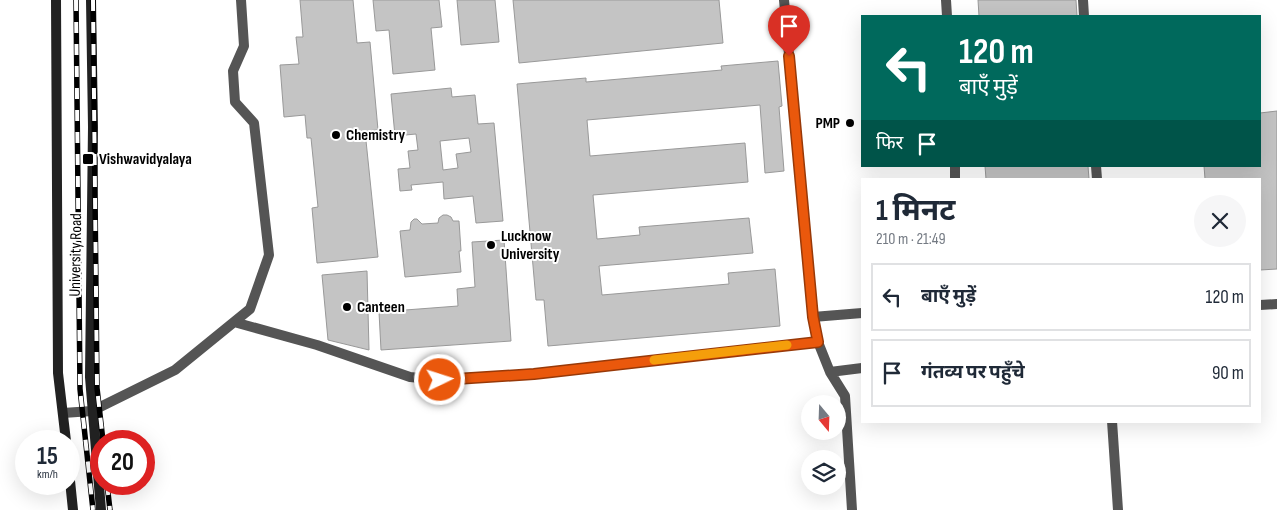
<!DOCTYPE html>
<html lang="hi">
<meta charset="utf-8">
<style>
:root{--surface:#fff;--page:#f6f6f7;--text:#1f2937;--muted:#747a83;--line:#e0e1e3}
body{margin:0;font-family:"Sofia Sans Condensed","Noto Sans Devanagari",sans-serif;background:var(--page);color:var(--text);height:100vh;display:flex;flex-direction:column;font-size:19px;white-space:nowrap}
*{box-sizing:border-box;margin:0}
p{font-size:16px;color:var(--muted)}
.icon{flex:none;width:28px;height:28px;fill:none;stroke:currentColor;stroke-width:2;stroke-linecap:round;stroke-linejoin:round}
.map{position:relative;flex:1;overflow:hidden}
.details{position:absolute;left:861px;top:178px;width:400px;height:245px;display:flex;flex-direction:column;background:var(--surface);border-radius:0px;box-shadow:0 5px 20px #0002}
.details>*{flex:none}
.banner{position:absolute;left:861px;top:15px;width:400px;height:152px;border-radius:0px;box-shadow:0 5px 20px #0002;background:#00695c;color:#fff;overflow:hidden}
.needle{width:32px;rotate:161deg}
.controls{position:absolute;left:801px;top:395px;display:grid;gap:10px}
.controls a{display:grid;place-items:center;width:45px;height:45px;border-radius:50%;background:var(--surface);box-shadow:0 5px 20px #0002;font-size:25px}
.speed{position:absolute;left:15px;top:430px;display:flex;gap:10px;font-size:25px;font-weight:700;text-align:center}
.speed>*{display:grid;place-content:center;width:65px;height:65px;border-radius:50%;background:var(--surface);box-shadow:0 5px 20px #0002;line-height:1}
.speed small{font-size:12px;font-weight:400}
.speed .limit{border:8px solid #d22;background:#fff;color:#111}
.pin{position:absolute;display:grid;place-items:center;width:42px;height:42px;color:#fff;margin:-51px -21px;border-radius:50% 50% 50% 0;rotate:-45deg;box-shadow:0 0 5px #0007}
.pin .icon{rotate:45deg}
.me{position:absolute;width:55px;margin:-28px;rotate:86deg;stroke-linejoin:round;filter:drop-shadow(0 0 4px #0008)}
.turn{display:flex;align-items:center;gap:18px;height:105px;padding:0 15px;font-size:22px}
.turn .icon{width:65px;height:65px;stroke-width:2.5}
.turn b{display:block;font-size:35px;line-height:42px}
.then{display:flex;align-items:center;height:48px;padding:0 15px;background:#0003;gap:10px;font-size:19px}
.round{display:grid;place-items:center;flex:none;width:52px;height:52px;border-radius:26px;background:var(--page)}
.head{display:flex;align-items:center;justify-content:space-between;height:85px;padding:0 15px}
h1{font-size:30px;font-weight:700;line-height:38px}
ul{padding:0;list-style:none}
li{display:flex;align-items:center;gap:15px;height:68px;margin:0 10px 8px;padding:0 5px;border:2px solid var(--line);border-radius:0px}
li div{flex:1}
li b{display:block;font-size:19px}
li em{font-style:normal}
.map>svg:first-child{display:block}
</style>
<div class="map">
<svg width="1277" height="510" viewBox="0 0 1277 510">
<rect width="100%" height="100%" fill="#fff"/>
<!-- building -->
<path fill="#c4c4c4" stroke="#999" fill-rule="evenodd" d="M300 0H353L357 43 370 42 378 130 365 131 378 257 317 263 312 208 318 207 311 138H307L305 115 284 117 280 65 299 64 296 37H303Z
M373 0H439L442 27 431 28 435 70 393 74 389 30 376 31Z
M457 0H495L499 42 461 45Z
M513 0H719L723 43 519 63Z
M978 0H1076L1077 16H979Z
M778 61 782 106 779 107 784 171 765 173 760 105 587 120 590 156 745 143 748 182 593 195 597 239 640 235 639 227 749 218 753 253 599 266 602 295 729 284 728 273 775 269 780 326 548 346 544 300H536L517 84 586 78V82L722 70 721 66Z
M451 88 452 97 475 95 478 124 494 123 503 221 476 223 473 196 444 199 443 182 411 185 412 190 400 191 398 169 410 168 408 151 418 150 416 134 395 136 391 94ZM469 138 471 152 456 154 458 168 443 170 440 141Z
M1277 111V269L1260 270V179H1205L1204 166H1260V113Z
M985 166H1088L1089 179H986Z
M443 215H447L451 217 453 221H459L461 251H459L461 272 405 277 400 231 410 230 411 222 414 219H417L422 224 438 223 439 218Z
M504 240 511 341 381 350 379 312 458 306 457 289 475 287 472 242Z
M367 271 369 350 328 340 322 275Z"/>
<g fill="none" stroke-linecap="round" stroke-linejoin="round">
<!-- service -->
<path stroke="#555" stroke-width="10" d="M784 0 813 317 818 342 830 372 845 396 852 510
M946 0 947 16
M1083 0 1084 16
M955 166V179
M1096 166 1097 179
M1260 305 1277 304
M813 317 862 313
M234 322 317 345 410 377 440 380 534 374 818 342
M830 372 862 368
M63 413 92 411 175 370 250 309 269 255 254 123 235 102 233 71 244 46 241 0
M1112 421 1118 510"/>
<!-- secondary -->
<path stroke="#222" stroke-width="10" d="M56 0 58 373 66 441
M91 0 93 127 90 377 101 510
M69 471 73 510"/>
<!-- rail casing -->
<g stroke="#000" stroke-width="5.5">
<path id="rail" d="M76 0 80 389 93 510
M93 0 97 388 103 441
M107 484 110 510"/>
</g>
<!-- rail -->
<use href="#rail" stroke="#fff" stroke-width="4" stroke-dasharray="11" stroke-linecap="butt"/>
</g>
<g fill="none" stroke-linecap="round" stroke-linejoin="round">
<!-- route casing -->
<g stroke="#983908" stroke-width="12">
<path id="route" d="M440 380 534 374 818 342 813 317 789 56"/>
</g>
<!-- route -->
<use href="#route" stroke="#ea580c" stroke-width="9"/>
<!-- slow -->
<path stroke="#f59e0b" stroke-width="9" d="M654 360 787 345"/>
</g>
<!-- markers -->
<g fill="#000" stroke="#fff" stroke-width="2">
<circle cx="850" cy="123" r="5"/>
<circle cx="336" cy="135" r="5"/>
<rect x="82" y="153" width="12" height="12" rx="2.5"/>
<circle cx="491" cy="245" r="5"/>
<circle cx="347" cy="307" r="5"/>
</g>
<g text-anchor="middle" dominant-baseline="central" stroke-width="4" stroke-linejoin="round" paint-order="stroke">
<!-- poi labels -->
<g font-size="16" font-weight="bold" fill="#000" stroke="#fff" text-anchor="start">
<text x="840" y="123" text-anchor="end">PMP</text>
<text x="346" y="135">Chemistry</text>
<text x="99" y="159">Vishwavidyalaya</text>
<text x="501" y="236">Lucknow<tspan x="501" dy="18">University</tspan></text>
<text x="357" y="307">Canteen</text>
</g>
<!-- street labels -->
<g font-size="16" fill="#000" stroke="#fff">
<text transform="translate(76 255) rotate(-89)">University Road</text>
</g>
</g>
</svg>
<div class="controls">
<a><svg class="needle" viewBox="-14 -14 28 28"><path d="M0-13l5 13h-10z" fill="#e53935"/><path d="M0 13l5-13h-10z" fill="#747a83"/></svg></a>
<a><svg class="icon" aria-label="layers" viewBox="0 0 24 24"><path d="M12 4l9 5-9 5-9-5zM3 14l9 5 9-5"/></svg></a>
</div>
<div class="speed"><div>15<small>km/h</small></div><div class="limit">20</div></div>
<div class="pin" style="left:789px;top:56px;background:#d93025"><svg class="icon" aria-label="arrive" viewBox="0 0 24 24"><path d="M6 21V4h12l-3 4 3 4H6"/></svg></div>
<svg class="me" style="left:440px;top:380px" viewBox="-20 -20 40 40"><circle r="17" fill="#ea580c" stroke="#fff" stroke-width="3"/><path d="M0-11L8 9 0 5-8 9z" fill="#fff"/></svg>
<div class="banner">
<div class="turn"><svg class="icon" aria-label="left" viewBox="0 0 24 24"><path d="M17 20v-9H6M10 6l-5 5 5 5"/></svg><div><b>120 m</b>बाएँ मुड़ें</div></div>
<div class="then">फिर<svg class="icon" aria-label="arrive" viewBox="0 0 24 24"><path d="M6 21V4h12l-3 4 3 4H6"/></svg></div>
</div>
<section class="details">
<div class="head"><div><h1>1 मिनट</h1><p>210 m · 21:49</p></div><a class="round"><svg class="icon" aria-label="close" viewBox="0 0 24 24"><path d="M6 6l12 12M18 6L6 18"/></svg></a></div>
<ul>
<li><svg class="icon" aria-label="left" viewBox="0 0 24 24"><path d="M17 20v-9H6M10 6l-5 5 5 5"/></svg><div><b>बाएँ मुड़ें</b></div><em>120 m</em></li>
<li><svg class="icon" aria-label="arrive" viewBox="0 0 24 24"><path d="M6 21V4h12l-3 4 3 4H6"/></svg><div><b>गंतव्य पर पहुँचे</b></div><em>90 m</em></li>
</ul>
</section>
</div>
